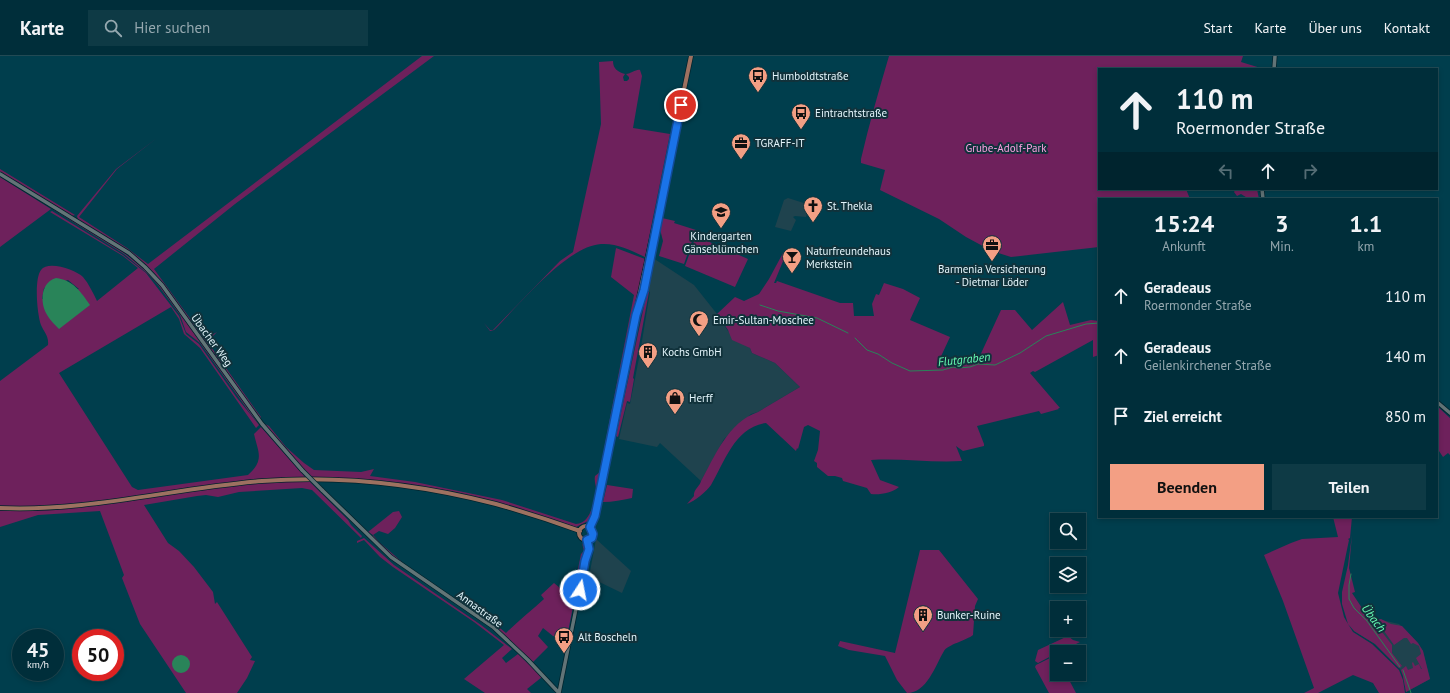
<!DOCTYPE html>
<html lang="de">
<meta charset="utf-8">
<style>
:root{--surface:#002e3a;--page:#0e3a45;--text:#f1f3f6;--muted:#95a8af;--line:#224a54;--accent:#f39f84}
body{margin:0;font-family:"PT Sans",sans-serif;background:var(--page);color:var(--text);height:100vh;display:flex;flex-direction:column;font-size:15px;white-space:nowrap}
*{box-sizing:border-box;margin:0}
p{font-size:13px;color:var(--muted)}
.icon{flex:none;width:22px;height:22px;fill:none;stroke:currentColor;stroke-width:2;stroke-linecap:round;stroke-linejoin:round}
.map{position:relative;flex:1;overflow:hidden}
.drawer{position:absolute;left:1098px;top:142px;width:340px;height:320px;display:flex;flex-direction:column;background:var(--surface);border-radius:0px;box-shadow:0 2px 6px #0003,0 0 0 1px var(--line)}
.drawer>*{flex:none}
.hud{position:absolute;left:1098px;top:12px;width:340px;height:122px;border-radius:0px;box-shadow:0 2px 6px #0003,0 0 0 1px var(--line);background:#002e3a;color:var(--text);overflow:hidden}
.fabs{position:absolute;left:1050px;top:457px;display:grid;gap:8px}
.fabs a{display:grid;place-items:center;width:36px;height:36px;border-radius:0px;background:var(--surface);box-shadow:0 2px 6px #0003,0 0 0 1px var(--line);font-size:20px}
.speed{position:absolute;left:12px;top:573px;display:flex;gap:8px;font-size:20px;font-weight:700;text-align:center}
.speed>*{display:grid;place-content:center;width:52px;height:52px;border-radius:50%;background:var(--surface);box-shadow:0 2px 6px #0003,0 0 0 1px var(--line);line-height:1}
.speed small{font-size:10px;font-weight:400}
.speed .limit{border:6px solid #d22;background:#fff;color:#111}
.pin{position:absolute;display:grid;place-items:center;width:34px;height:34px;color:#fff;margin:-17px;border:2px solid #fff;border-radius:50%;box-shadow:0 1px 4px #0007}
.me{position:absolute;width:44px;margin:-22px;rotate:11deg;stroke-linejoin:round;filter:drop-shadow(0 0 3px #0008)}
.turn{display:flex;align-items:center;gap:14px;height:84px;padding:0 12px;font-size:18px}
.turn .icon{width:52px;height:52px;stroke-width:2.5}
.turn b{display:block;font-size:28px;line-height:34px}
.lanes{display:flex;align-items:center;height:38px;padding:0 12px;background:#0003;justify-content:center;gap:20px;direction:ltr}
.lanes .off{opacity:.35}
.eta{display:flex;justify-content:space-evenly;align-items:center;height:68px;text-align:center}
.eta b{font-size:24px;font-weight:700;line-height:28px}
.cta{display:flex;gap:8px;margin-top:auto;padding:8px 12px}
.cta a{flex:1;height:46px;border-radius:0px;background:var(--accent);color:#111;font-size:16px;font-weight:700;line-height:46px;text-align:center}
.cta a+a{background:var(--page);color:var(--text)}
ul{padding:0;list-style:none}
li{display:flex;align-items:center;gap:12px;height:60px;padding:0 12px}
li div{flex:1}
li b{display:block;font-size:15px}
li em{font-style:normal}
header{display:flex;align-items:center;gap:24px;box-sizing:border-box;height:56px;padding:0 20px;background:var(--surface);border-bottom:1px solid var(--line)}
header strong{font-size:19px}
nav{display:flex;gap:22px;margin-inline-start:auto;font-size:14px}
.search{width:280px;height:36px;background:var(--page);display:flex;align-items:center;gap:10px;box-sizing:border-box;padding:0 14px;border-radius:0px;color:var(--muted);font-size:15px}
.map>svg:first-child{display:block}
</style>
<header>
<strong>Karte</strong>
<div class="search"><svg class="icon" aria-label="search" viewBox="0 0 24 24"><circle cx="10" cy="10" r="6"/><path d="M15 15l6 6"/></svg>Hier suchen</div>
<nav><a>Start</a><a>Karte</a><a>Über uns</a><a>Kontakt</a></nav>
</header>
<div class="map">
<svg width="1450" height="637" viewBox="0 0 1450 637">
<rect width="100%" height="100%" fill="#003e4d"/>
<!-- built -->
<path fill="#1f434e" d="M788 142 810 149 806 161 795 160 793 161 796 164 791 175 775 171 784 144Z
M653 202 694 229 717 258 728 275 750 292 752 297 775 307 800 331 758 356 751 358 724 383 701 425 660 387 657 391 619 383 627 347 630 348 640 297 650 236 647 235Z
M596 483 631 515 622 537 589 521Z
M1377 563 1399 568 1418 587 1423 595 1430 623 1406 636 1403 620 1400 613 1375 588 1354 575 1370 565Z"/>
<!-- green -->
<path fill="#6e215c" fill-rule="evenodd" d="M422 0H434L235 148 154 213 205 283 217 276 210 283 211 291 258 357 261 361 260 363 155 218 132 197 78 164 77 160 116 113 157 82 117 113 79 161 127 192 148 208Z
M889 0H1243L1241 6 1264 13H1099V133H1186L1190 143H1099V191L1011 201 992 195 966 181 939 163 880 134 885 114 861 107V103C869 68 879 34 889 0Z
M613 5C613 13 618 16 625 18L623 21 624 25H627L629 23V21L626 18C631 18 636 13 640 14L642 20 633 72 670 78 645 201C630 194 617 187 601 188 567 190 518 250 494 274L490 275 484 267 490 274H493L560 205 573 196 601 68 599 6Z
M0 113 75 159 72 160 65 156 0 116Z
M0 121 51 153 0 191Z
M1236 133H1257L1259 143H1249L1241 138 1237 140 1234 136Z
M55 153C92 176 130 196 159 228L259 368 250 357 200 287 186 276 180 259 158 229 148 218 124 198 54 154Z
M52 155 123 199 146 217 179 260 186 278 199 288 237 342 259 369 256 372 200 292 184 278 179 263 171 251 59 317 132 431 138 434 248 419C265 404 258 396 254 378L261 371 305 421 348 464 351 469 362 480 361 482 312 434 302 432 239 436 218 441 206 439 197 440 144 449 168 487 179 495 194 511 213 536 215 548 217 546 252 601 250 604 255 605 247 622 237 637H186L140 568 122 522 124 519 100 455 38 459 0 471V325L48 289C49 280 44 276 41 269 37 258 34 223 41 214 48 204 76 214 83 221 89 228 93 237 97 245L138 212 123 200 50 156ZM68 224 79 233 42 243 44 232Z
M662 162 675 165 674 167 696 174 684 208 659 200 663 185 660 173Z
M696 180 748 203 735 231 685 210Z
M616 192 645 203 606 394 604 393 634 239 611 221Z
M783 197 786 198 774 227H776L777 225 840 247H853L854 260H874L872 248 876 238 879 239 884 227 903 233 920 242 910 264 950 281 937 309 978 304 1001 254H1015L1032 274 1063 246 1070 269 1091 264 1099 265V299L1093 301V284L1035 316 1033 315 1030 317 1060 352H1058L1059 353 1041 358 1039 355 1035 356 977 370 984 388V390L963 395 956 390 962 405C932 407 901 402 871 404L880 424 899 431C892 437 880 439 871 438L867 432 843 425 842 422 835 420H828L817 411V407L814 405 818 394 820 375 808 369 804 371 798 393 797 392 796 395 766 367C734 372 725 406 711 429 706 436 695 445 687 448L694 440C693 434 700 430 701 425 715 400 728 366 758 356L800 331 775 307 752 297 750 292 732 284 728 274 717 258 735 241 744 245 759 238 769 223Z
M647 236H649L633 322 634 323 630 346 627 345 618 381 616 380Z
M1437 350 1450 362V399L1448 397 1443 401 1439 395 1437 396Z
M265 368 269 370 286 391 304 407 314 414 361 416 374 413 370 420 415 426 502 444 576 468C591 467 594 446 596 433 596 429 594 425 595 420L600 416 602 403H604L593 455 588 465 576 471C539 459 502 447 464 438 413 427 363 423 312 421L292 401 265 370Z
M607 429 633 433 632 442C622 444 613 446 603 446Z
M399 455 402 461 395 472 388 478 379 475 373 479 379 486 402 506 397 505 372 481 373 479 368 476 393 456Z
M1333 461H1352L1350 482 1348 483 1349 484 1338 537 1344 561 1348 568 1342 548V536L1348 509 1352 479 1349 512 1355 536 1352 537 1370 564 1381 563 1391 568 1402 570 1418 587 1423 595 1430 623 1406 636 1403 620 1401 614 1406 610 1408 614 1413 612 1412 607 1413 606 1415 610 1419 608 1421 613H1422L1416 602 1421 598 1419 590 1413 587 1411 588 1407 582H1404L1394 589 1384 575 1383 568H1379L1375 570 1382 571V576L1392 589V597L1402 610 1399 612 1375 588 1354 575 1348 568 1353 576 1372 588 1399 614 1403 624 1405 637H1379L1373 627 1353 619 1318 637H1304L1314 632 1283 545 1264 499 1291 487 1302 483 1338 481Z
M364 482 394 509 481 569 512 593 502 602 506 607 518 598 542 621 527 633 531 637H485L464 623 504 589 474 566 393 511 380 501 364 484 357 487V485Z
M582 487 584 491V495L565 591 563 582 553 580 543 572 538 580 548 591 533 606 504 579 484 562H486L489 563 506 577C518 565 531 555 544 543L541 539 554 527 572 542 581 498 584 495Z
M920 494H939L978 543 975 550 973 579C967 584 947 589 944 595 935 610 927 637 907 637L897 624 885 600 849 594 838 590 840 585 895 597Z
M1068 580 1073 584 1080 586 1060 596H1057V597L1038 607 1035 605 1038 594Z
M1056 599 1057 618H1066L1076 637H1049L1035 611 1036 609Z"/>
<!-- water -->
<path fill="#298459" d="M56 222C73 224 81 236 90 249L59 273C54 268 48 262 45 255 40 243 42 226 56 222Z
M172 608a9 9 0 1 1 18 0a9 9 0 1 1-18 0Z"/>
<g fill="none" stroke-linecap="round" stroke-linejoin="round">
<!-- stream -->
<path stroke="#298459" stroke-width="1" d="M760 249 778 255 817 262 848 277
M855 282 867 294 878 298 892 307 910 315 943 314 953 311 958 312 970 311 978 308 995 309 1020 297 1046 280 1086 268 1099 267
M1351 518 1349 529V543L1354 552 1367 565 1400 611
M1403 614 1411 637"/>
<!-- secondary casing -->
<g stroke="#01232c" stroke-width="5">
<path id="secondary" d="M1274 13 1275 0
M0 118 129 197 145 211 162 229 262 368 302 414
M1262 133 1263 143
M1437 346 1450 357
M322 434 391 501 493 571 528 604 559 637
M559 637 585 508 589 493 587 484"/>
</g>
<!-- primary casing -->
<g stroke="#01232c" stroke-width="5.5">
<path id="primary" d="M674 82 691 0
M639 254 649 212
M0 452C88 456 174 432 262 425 341 419 419 428 496 448 524 456 552 465 580 475
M579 477a7 7 0 1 1 14 0a7 7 0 1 1-14 0Z
M590 471 595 460 630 293 638 246 674 80"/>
</g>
<!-- secondary -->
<use href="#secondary" stroke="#627477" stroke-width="3.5"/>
<!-- primary -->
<use href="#primary" stroke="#9d7160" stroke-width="4"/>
<!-- secondary-bridge casing -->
<g stroke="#01232c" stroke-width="5" stroke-linecap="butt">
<path id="secondary-bridge" d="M302 414 322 434"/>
</g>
<!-- secondary-bridge -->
<use href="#secondary-bridge" stroke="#627477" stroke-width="3.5"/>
</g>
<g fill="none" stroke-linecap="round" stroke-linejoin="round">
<!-- route casing -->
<g stroke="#114b97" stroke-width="10">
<path id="route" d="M580 534 585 505 589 493 587 484 592 482 593 478 590 471 595 460 636 259 644 234 681 49"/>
</g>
<!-- route -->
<use href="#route" stroke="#1a73e8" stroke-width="7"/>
</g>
<!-- icons -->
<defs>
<g id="bus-pin" transform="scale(1)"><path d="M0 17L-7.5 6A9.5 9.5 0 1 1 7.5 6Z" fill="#f39f84" stroke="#11323b"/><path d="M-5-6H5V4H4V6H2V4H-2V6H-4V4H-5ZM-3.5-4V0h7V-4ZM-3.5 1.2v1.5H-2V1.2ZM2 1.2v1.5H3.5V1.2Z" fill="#111"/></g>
<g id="office-pin" transform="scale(1)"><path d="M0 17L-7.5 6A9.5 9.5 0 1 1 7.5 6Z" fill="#f39f84" stroke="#11323b"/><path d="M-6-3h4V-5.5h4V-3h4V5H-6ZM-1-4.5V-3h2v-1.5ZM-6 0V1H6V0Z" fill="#111"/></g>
<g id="church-pin" transform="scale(1)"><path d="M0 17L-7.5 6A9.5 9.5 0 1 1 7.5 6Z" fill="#f39f84" stroke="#11323b"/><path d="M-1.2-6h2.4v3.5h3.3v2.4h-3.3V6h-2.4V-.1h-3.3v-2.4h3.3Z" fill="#111"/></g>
<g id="school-pin" transform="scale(1)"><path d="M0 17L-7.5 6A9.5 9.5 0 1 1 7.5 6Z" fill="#f39f84" stroke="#11323b"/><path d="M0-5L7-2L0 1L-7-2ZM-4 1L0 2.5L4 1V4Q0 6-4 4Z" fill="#111"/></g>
<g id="bar-pin" transform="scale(1)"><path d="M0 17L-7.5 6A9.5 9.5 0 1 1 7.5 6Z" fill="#f39f84" stroke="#11323b"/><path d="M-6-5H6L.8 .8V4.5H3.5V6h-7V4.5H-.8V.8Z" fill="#111"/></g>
<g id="mosque-pin" transform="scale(1)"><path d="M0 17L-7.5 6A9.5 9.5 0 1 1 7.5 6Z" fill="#f39f84" stroke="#11323b"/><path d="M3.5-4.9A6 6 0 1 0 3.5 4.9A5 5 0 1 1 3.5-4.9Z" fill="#111"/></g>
<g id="building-pin" transform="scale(1)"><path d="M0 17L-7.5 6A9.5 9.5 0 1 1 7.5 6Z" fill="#f39f84" stroke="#11323b"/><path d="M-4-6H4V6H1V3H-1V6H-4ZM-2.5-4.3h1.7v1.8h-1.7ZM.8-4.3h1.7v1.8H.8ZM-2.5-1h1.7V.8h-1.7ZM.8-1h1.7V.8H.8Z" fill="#111"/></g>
<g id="shop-pin" transform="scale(1)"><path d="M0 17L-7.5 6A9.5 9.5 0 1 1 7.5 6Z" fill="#f39f84" stroke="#11323b"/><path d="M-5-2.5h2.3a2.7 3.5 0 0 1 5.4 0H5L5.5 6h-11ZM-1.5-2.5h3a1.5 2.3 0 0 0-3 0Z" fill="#111"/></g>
</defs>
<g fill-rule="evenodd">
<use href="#bus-pin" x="758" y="20"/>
<use href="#bus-pin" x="801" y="57"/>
<use href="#office-pin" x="741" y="87"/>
<use href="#church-pin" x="813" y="150"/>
<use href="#school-pin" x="721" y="156"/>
<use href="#office-pin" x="992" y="189"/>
<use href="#bar-pin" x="792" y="201"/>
<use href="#mosque-pin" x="699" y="264"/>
<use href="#building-pin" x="648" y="296"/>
<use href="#shop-pin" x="675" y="342"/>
<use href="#building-pin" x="923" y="559"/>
<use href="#bus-pin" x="564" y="581"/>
</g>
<g text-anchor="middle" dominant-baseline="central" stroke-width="4" stroke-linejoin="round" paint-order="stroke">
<!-- poi labels -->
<g font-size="11" fill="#e3f5fb" stroke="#11323b" text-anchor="start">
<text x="772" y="20">Humboldtstraße</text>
<text x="815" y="57">Eintrachtstraße</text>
<text x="755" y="87">TGRAFF-IT</text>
<text x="827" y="150">St. Thekla</text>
<text x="721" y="180" text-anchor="middle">Kindergarten<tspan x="721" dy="13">Gänseblümchen</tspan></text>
<text x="806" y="195">Naturfreundehaus<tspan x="806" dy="13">Merkstein</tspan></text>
<text x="992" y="213" text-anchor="middle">Barmenia Versicherung<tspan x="992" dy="13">- Dietmar Löder</tspan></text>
<text x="713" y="264">Emir-Sultan-Moschee</text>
<text x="662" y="296">Kochs GmbH</text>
<text x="689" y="342">Herff</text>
<text x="937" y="559">Bunker-Ruine</text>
<text x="578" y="581">Alt Boscheln</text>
</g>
<!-- park labels -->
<g font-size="11" fill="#fca1e1" stroke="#11323b">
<text x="1006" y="92">Grube-Adolf-Park</text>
</g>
<!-- street labels -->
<g font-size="11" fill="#e3f5fb" stroke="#11323b">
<text transform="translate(212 284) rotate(54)">Übacher Weg</text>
<text transform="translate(480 553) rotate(36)">Annastraße</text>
</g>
<!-- water labels -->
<g font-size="12" font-style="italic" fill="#67feb4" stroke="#11323b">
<text transform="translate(964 303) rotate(-6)">Flutgraben</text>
<text transform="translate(1374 562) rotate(53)">Übach</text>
</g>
</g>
</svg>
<div class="fabs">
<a><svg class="icon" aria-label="search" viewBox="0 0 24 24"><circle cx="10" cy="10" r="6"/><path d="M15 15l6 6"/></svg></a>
<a><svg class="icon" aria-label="layers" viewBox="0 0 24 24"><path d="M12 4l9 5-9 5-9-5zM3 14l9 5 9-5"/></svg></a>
<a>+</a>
<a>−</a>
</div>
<div class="speed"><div>45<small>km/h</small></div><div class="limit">50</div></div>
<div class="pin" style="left:681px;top:49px;background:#d93025"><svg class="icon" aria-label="arrive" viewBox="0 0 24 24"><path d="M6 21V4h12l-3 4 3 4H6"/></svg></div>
<svg class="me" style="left:580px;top:534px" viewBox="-20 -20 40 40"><circle r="17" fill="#1a73e8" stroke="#fff" stroke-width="3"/><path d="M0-11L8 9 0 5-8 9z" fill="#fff"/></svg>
<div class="hud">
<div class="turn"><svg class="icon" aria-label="ahead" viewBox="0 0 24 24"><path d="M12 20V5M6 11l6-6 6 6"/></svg><div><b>110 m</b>Roermonder Straße</div></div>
<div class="lanes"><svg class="icon off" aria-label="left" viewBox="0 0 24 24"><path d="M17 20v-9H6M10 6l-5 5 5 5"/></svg><svg class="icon" aria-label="ahead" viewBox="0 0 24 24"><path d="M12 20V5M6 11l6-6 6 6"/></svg><svg class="icon off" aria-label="right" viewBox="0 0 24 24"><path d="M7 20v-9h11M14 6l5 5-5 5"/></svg></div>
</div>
<section class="drawer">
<div class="eta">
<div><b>15:24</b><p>Ankunft</p></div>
<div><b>3</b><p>Min.</p></div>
<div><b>1.1</b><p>km</p></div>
</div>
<ul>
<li><svg class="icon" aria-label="ahead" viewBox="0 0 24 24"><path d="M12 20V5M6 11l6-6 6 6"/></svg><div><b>Geradeaus</b><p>Roermonder Straße</p></div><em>110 m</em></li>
<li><svg class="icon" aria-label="ahead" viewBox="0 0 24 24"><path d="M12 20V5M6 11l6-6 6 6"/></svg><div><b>Geradeaus</b><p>Geilenkirchener Straße</p></div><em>140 m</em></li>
<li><svg class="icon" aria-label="arrive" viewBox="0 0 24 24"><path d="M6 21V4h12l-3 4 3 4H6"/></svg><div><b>Ziel erreicht</b></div><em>850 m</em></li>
</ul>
<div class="cta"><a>Beenden</a><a>Teilen</a></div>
</section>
</div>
